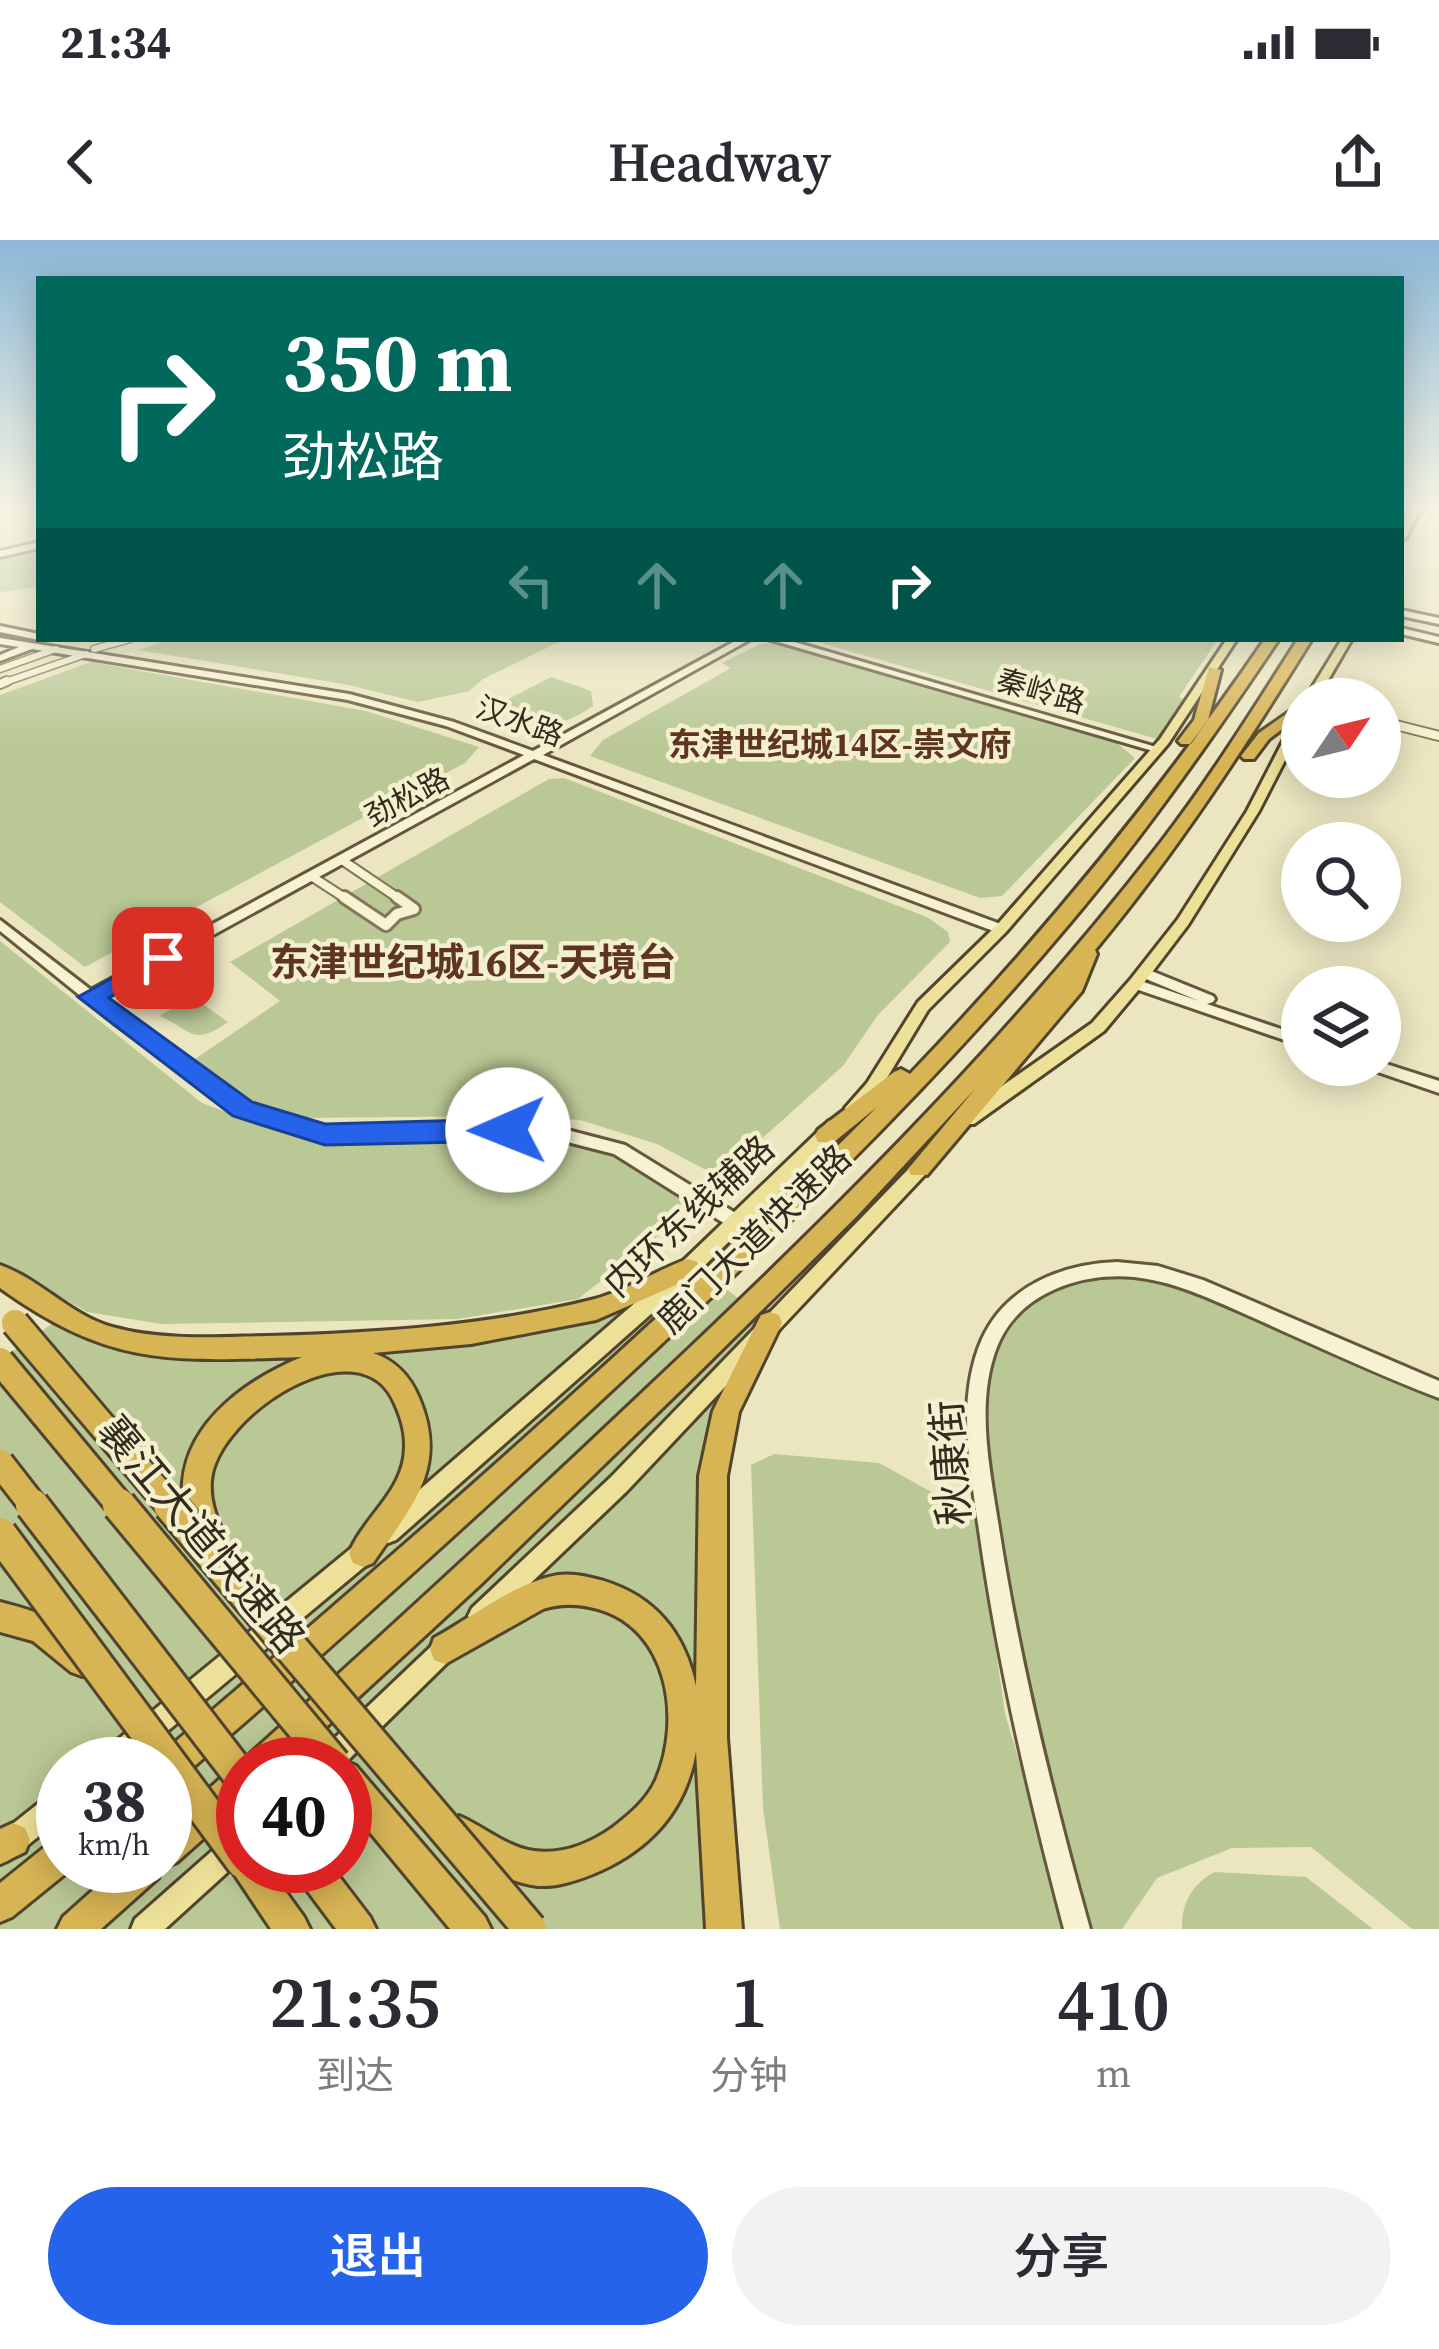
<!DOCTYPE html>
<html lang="zh">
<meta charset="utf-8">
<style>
:root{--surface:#fff;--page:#f2f2f3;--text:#2b2b33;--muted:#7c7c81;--accent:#2563eb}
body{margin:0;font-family:"Source Serif 4","Noto Sans SC",serif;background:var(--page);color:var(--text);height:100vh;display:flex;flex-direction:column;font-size:45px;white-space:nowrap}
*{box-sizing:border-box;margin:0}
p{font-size:39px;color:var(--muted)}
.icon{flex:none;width:66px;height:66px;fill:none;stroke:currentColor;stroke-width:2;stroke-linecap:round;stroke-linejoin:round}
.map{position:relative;height:1689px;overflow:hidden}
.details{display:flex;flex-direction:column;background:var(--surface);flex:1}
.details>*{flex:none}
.top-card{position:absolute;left:36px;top:36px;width:1368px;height:366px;border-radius:0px;box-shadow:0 6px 30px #0003;background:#00695c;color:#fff;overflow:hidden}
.needle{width:78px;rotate:55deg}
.buttons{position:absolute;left:1281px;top:438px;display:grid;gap:24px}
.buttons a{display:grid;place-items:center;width:120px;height:120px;border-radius:50%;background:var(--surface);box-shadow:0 6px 30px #0003;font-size:60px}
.speed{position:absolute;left:36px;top:1497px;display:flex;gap:24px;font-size:60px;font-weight:700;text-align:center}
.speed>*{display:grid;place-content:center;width:156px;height:156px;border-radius:50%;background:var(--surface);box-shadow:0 6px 30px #0003;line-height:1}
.speed small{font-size:30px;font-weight:400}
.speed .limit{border:18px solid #d22;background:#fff;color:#111}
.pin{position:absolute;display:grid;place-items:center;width:102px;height:102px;color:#fff;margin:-51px;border-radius:24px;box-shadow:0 6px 18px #0006}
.me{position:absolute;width:132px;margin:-66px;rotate:269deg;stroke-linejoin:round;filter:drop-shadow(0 0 9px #0008)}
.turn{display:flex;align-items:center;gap:42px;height:252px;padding:0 48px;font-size:54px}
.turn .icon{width:156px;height:156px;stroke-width:2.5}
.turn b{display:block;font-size:84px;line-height:102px}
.lanes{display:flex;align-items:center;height:114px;padding:0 48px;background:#0003;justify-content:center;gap:60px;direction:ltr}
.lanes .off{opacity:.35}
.eta{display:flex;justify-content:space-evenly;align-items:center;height:204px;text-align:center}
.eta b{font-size:72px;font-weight:600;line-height:84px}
.cta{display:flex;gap:24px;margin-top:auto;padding:24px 48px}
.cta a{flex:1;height:138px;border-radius:72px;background:var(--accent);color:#fff;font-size:48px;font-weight:600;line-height:138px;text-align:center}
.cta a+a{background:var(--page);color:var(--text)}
.status{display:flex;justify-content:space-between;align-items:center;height:84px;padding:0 60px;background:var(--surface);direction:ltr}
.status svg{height:33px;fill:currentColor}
header{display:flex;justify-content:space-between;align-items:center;height:156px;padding:0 48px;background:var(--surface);font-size:54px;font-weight:600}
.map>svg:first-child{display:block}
</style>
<div class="status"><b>21:34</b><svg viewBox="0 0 49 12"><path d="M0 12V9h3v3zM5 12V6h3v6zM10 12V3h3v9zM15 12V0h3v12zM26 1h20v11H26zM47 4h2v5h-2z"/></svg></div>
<header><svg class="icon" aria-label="back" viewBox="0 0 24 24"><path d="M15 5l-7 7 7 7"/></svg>Headway<svg class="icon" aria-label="share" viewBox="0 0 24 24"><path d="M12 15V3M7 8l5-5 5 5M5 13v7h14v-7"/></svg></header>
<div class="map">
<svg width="1439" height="1689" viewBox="0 0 1439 1689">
<rect width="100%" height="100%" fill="#ebe6c0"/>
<!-- green -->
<path fill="#b9c895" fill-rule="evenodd" d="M39 308V347L0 352V317Z
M173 399H565L483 439 469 451 418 462 349 445 138 410Z
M807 399H1218L1179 457 1191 462 1164 501Z
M774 402 1117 503 1135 518 1002 656 980 658 590 516 603 500 731 428 722 423 760 404Z
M91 422 366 471 479 507 465 523 85 727 0 662V455Z
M551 437 591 451 593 466C549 496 531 484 495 466Z
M564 538 927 677 948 692 950 702 877 776 843 826 730 927 704 929 657 904 580 880 523 876 299 878 254 862 195 819 280 761 230 722 549 539Z
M0 701 202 863 258 884 318 900 377 903 546 896 611 913 702 961 578 1059 458 1079 161 1084 87 1072 0 1023Z
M193 757 228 782C191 808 192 789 159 776Z
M700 1029 766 1079 720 1179 716 1689H0V1120L60 1078 100 1101 151 1117 263 1116 487 1097ZM63 1524H165V1626H63ZM243 1524H345V1626H243Z
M1118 1029 1186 1040 1439 1150V1689H1412L1311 1607 1232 1608 1157 1638 1122 1689H1077L996 1340 980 1138 1014 1064 1064 1036Z
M774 1214 879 1223 977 1277 1005 1474 1070 1689H780L763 1568 751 1225Z
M1215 1632 1306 1637 1373 1689H1182C1181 1663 1193 1643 1215 1632Z"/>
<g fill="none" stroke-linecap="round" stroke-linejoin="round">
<!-- secondary-tunnel -->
<path stroke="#c6c19f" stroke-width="9" stroke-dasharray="9 4.5" stroke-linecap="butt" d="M1401 378 1406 379"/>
<!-- street-far2 casing -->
<g stroke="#837659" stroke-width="9">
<path id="street-far2" d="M94 409 130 399
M0 429 56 409
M0 444 86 414"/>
</g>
<!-- street-far1 casing -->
<g stroke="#837659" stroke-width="12">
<path id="street-far1" d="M0 444 7 441
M1380 481 1439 496
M342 620 401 660
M311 636 348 660"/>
</g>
<!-- street casing -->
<g stroke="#837659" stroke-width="16">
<path id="street" d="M344 657 386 685 397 674 414 669 397 657"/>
</g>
<!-- secondary casing -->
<g stroke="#65573c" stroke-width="6">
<path id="secondary" d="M1429 270H1439V273L1430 272Z
M39 302V308L0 317V311Z
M1401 370 1439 378V384L1401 376Z
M0 386 39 394V399H42L39 400 0 392Z
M1401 388 1439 397V403L1401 394Z
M0 398 349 454 454 482 533 511 739 399H751L543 515 1006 686 1008 689 1001 693 996 692 534 519 100 757 248 865 325 888 548 885 625 905 742 977 744 982 742 987 736 989 730 987 614 914 548 897 325 900 238 873 114 783 0 691V680L91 750 524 515 446 486 348 460 32 409 0 421V415L19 407 0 404Z
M768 399H784L1163 509 1157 512 1153 511Z
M1144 728 1213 756 1215 759 1213 762 1207 764 1302 796V806L1130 747 1128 744 1135 739 1199 761 1139 736 1137 733Z
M1380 822 1439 841V853L1369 829 1367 825H1380Z
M1117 1022 1158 1026 1203 1040 1439 1141V1158C1379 1135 1321 1108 1263 1082 1221 1064 1180 1042 1134 1037 1081 1032 1018 1053 997 1107 975 1163 990 1230 999 1288 1020 1424 1053 1557 1090 1689H1064C1030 1560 999 1430 980 1297 971 1233 955 1160 982 1099 1006 1046 1062 1024 1117 1022Z"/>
</g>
<!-- primary casing -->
<g stroke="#51442d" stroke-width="6">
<path id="primary" d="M1411 270H1420L1406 298 1401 301V289Z
M1227 399H1237L1168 504 1006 692 928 770 879 851 859 872H847L845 868 867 843 918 762 996 686 1160 499Z
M1342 399H1352L1317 459H1305Z
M1302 472V487L1259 571 1188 685 1140 748 1104 791 974 884H962L960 879 962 874 1092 783 1130 740 1178 679 1247 571 1296 476Z
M835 880 841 881 844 886 841 891 695 1035 396 1300 388 1303 380 1300 377 1292 380 1284 681 1023 829 881Z
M929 912 935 914 938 919 935 924 627 1251 488 1384 480 1388 472 1384 468 1376 472 1368 611 1237 923 914Z
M368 1298 376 1301 379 1309 376 1317 128 1524H95L99 1515 360 1301Z
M448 1394 456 1398 460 1406 456 1414 344 1524H318L320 1512 440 1398Z
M63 1547V1577L9 1620 0 1624V1594L54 1551Z
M238 1592 243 1594V1618L165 1689H131L135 1679 229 1596Z"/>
</g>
<!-- highway casing -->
<g stroke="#51442d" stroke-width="6">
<path id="highway" d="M1265 399H1279C1213 497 1146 593 1070 683 924 857 760 1013 594 1167 457 1294 318 1420 176 1542L165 1547V1524H152L154 1520C401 1310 646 1096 877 867L834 902H818L815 896 818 890 894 832 901 829 910 834C1042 696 1157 557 1265 399Z
M1298 399H1312C1245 507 1176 613 1095 710L1097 714 1082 751 927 935H911L908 929 975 849 856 977 682 1149 480 1345 286 1524H246L251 1513C384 1394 515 1273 645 1150 828 978 1007 801 1161 602 1211 537 1254 468 1298 399Z
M1209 427 1221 430 1208 480 1191 504H1181L1178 501 1194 480Z
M1302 463V474L1269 499 1254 519H1244L1241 516 1259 493Z
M688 1019 697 1022 700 1029 697 1036 596 1080 471 1104 373 1113C396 1121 410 1136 419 1158 449 1228 411 1267 373 1323L363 1327 353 1323 349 1313C363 1279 398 1255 404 1218 407 1198 403 1182 395 1164 361 1081 216 1175 211 1241 209 1264 219 1283 227 1303L223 1313 213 1317 203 1313 199 1305C191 1285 181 1264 183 1242 188 1180 250 1138 302 1117 171 1121 112 1128 0 1048V1025C40 1039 70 1075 112 1087 162 1101 216 1097 267 1096 377 1093 488 1086 595 1059 628 1050 656 1030 688 1019Z
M770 1072 779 1075 782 1083 739 1172 727 1236V1498L742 1689H706L696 1511C686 1571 649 1611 593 1634 575 1641 557 1647 538 1646 519 1644 501 1636 485 1628 468 1619 449 1610 442 1593L447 1581 459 1576C485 1587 506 1607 534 1611 562 1615 589 1604 612 1588 629 1575 647 1560 656 1540 682 1480 669 1389 598 1369 579 1364 562 1363 543 1369L445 1424 434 1420 430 1409 434 1398C472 1377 514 1343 558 1335 573 1333 589 1337 604 1341 656 1357 685 1394 696 1446L699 1236 713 1171 761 1075Z
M0 1362C35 1371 82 1384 97 1421L93 1432 82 1436 71 1432 33 1401 0 1392Z
M345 1521 356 1526 485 1677 491 1689H450L345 1562V1524H337Z
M243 1525V1563L177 1622 165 1627 163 1626 158 1638 101 1689H57L63 1677 120 1626H165V1588L231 1529Z
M13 1583 25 1588 30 1600 25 1612 0 1624V1589Z
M63 1597V1626H75L12 1677 0 1682V1643L51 1602Z
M243 1610V1626H267L304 1677 310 1689H271L229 1626 234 1614Z
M293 1626H331L370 1677 376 1689H336L298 1638Z"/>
</g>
<!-- street-far2 -->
<use href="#street-far2" stroke="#f7f2d2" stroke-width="6"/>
<!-- street-far1 -->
<use href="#street-far1" stroke="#f7f2d2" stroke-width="8"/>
<!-- street -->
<use href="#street" stroke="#f7f2d2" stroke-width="10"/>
<!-- secondary -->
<use href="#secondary" fill="#f7f2d2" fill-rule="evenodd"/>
<!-- primary -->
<use href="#primary" fill="#ede199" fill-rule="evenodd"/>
<!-- highway -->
<use href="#highway" fill="#d7b454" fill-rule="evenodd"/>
<!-- highway-bridge-far1 casing -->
<g stroke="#51442d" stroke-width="32" stroke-linecap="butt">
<path id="highway-bridge-far1" d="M15 1083 172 1268
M0 1121 122 1268
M0 1223 35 1268"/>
</g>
<!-- highway-bridge casing -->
<g stroke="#51442d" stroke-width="38" stroke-linecap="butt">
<path id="highway-bridge" d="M32 1265 243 1539
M119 1265 334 1524
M170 1265 530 1689
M0 1294 243 1622"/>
</g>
<!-- highway-bridge-far1 -->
<use href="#highway-bridge-far1" stroke="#d7b454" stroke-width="26"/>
<!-- highway-bridge -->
<use href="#highway-bridge" stroke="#d7b454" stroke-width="32"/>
</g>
<!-- sky -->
<linearGradient id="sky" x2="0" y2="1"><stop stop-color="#8cb8d6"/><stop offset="0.53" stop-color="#f6f4e3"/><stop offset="1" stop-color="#f6f4e3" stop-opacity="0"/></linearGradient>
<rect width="1439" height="507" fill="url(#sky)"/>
<!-- route -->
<path fill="#2563eb" stroke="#184099" stroke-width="3" d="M163 710 175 718 171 723 109 758 252 862 325 884 508 879 522 890 508 901 325 905 233 876 78 757Z"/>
<g text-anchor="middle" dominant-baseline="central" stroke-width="9" stroke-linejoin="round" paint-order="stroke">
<!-- far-street labels -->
<g font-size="30" fill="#332b1d" stroke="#f3efcf">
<text transform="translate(1041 451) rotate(16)">秦岭路</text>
<text transform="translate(520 481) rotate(20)">汉水路</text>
<text transform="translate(407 557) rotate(-28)">劲松路</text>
</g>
<!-- far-neighbourhood labels -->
<g font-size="33" font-weight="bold" fill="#5e361e" stroke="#f3efcf">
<text x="840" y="504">东津世纪城14区-崇文府</text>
</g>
<!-- street labels -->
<g font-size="36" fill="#332b1d" stroke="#f3efcf">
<text transform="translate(689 976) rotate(-43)">内环东线辅路</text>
<text transform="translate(754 999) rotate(-44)">鹿门大道快速路</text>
</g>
<!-- neighbourhood labels -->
<g font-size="39" font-weight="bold" fill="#5e361e" stroke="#f3efcf">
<text x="473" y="722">东津世纪城16区-天境台</text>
</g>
<!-- near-street labels -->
<g font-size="42" fill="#332b1d" stroke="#f3efcf">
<text transform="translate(950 1223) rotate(-94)">秋康街</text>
<text transform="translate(202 1294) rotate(50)">襄江大道快速路</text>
</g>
</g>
</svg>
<div class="buttons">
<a><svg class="needle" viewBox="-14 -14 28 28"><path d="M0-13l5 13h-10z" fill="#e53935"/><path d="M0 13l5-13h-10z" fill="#7c7c81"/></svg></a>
<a><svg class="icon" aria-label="search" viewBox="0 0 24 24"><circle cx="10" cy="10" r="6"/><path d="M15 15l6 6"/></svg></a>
<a><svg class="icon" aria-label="layers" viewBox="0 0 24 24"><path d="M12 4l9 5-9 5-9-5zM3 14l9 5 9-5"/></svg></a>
</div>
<div class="speed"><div>38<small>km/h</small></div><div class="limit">40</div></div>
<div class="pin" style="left:163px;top:718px;background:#d93025"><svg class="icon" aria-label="arrive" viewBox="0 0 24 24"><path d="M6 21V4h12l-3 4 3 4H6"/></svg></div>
<svg class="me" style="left:508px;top:890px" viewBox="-20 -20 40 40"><circle r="19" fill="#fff"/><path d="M0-13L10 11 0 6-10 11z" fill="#2563eb"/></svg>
<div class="top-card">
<div class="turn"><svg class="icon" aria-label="right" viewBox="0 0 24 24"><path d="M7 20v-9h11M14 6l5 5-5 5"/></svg><div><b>350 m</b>劲松路</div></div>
<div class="lanes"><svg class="icon off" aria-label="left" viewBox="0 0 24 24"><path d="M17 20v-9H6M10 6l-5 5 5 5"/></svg><svg class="icon off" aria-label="ahead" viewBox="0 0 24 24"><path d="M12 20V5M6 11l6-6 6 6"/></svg><svg class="icon off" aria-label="ahead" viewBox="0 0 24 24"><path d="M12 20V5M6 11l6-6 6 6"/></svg><svg class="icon" aria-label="right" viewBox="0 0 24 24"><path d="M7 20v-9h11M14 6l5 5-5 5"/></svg></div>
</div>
</div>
<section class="details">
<div class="eta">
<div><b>21:35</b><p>到达</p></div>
<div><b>1</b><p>分钟</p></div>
<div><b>410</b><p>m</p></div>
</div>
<div class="cta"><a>退出</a><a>分享</a></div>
</section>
